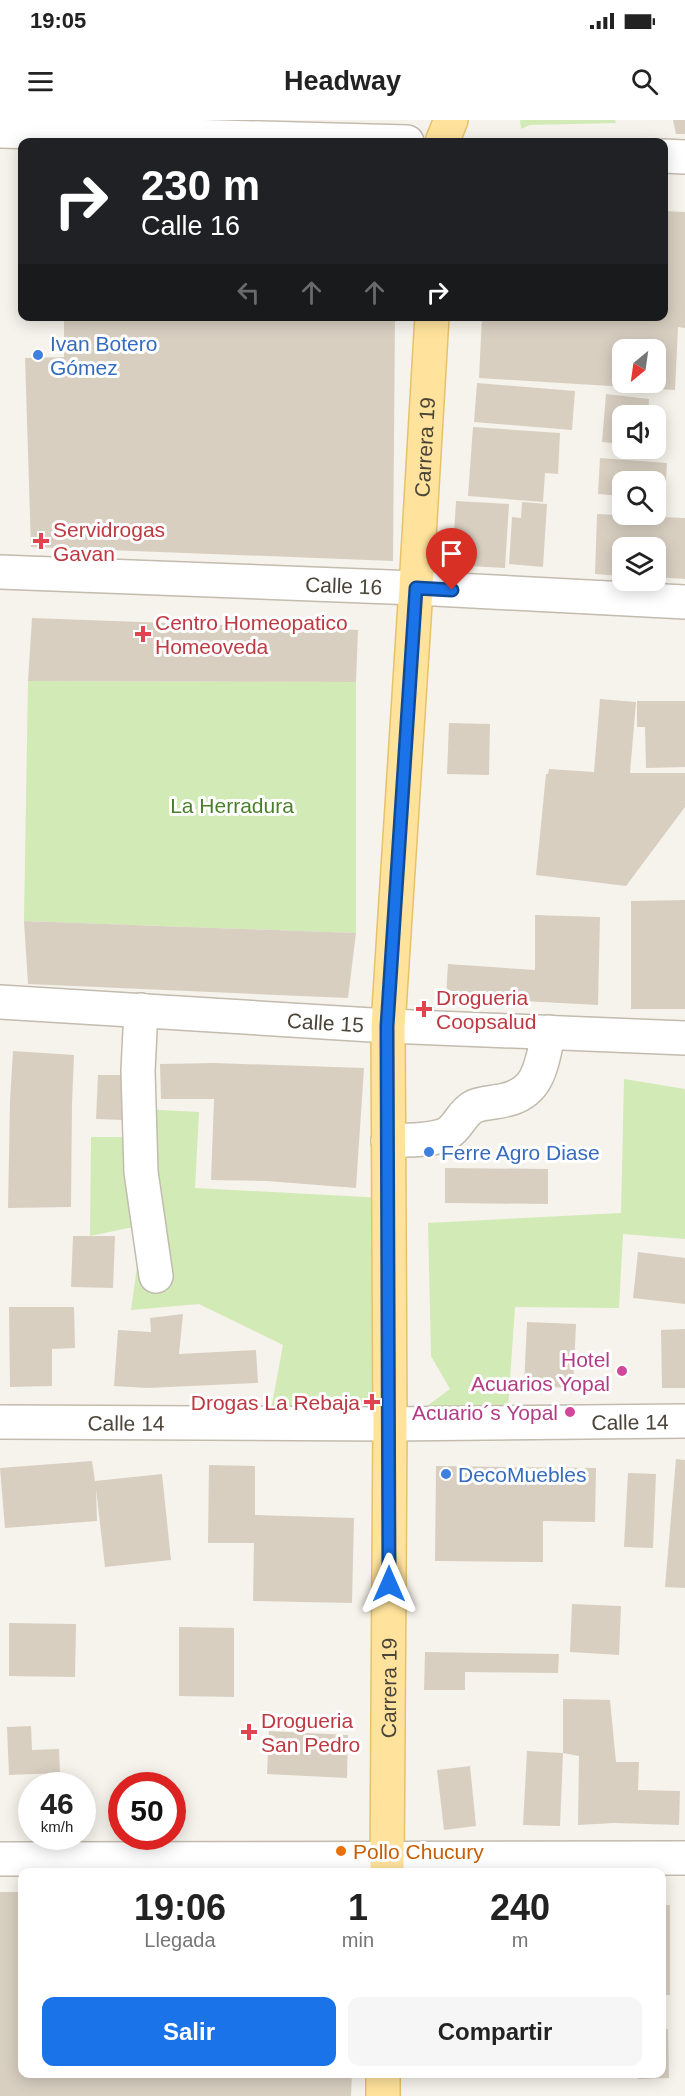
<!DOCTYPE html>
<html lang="es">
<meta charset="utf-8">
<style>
:root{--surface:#fff;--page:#f6f6f6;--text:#222;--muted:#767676;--accent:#1a73e8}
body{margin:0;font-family:Arial,sans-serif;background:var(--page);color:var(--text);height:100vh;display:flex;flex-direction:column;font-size:22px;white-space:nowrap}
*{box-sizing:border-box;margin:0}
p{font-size:20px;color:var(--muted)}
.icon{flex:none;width:33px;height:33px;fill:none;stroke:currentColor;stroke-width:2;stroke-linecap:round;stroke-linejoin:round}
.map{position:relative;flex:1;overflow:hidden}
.details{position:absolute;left:18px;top:1748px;width:648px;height:210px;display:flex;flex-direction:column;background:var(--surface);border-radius:12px;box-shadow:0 3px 15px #0003}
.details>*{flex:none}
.guide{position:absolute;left:18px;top:18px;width:650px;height:183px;border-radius:12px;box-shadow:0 3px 15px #0003;background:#202124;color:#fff;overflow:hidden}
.needle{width:39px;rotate:209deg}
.controls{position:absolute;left:612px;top:219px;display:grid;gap:12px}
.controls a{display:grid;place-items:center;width:54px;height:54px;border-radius:12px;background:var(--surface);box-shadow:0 3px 15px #0003;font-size:30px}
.speed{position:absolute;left:18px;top:1652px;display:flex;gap:12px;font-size:30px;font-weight:700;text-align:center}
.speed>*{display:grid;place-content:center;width:78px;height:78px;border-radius:50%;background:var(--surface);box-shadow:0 3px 15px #0003;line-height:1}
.speed small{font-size:15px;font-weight:400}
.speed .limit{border:9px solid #d22;background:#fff;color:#111}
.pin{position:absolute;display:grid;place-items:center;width:51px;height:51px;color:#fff;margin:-62px -26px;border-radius:50% 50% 50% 0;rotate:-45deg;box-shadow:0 0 6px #0007}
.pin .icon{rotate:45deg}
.me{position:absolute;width:66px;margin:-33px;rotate:0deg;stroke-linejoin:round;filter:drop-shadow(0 0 4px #0008)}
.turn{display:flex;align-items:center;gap:21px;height:126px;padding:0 24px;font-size:27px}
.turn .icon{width:78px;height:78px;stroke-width:2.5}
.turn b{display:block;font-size:42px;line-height:51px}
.lanes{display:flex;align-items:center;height:57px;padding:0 24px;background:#0003;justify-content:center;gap:30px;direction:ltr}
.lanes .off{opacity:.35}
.eta{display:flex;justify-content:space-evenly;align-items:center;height:102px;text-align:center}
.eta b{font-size:36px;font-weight:800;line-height:42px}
.button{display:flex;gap:12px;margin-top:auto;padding:12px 24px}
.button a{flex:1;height:69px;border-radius:12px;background:var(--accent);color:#fff;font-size:24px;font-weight:800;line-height:69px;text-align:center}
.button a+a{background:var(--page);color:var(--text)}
.status{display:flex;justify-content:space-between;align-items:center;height:42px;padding:0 30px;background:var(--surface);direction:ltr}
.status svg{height:16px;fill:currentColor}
header{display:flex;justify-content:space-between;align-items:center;height:78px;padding:0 24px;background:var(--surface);font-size:27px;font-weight:800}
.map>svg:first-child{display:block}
</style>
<div class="status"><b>19:05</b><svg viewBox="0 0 49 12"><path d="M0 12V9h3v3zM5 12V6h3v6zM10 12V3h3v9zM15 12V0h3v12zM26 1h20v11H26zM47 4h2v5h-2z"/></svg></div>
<header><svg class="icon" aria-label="menu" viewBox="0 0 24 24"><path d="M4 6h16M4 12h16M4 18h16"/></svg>Headway<svg class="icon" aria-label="search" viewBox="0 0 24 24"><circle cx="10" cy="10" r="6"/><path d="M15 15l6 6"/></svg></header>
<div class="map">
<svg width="685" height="1976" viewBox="0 0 685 1976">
<rect width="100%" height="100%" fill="#f6f3ec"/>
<!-- green -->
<path fill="#d2eab5" d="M520 0H615L616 3 530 5 521 9Z
M28 561 356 562V813L24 801Z
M624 959 685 969V1119L623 1114 619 1188 515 1187 508 1289H423L450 1269 431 1236 428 1103 621 1093Z
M141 989 199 992 195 1068 384 1078 388 1293 270 1295 283 1225 199 1184 131 1190 143 1105 90 1116 91 1017H133Z"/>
<!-- building -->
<path fill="#d8cfc1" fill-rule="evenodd" d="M673 0H685V14H676Z
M663 91 685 92V208L678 207 675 270 479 258 482 196H663ZM622 230H656V262H622Z
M64 196H395L393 441 31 427 25 238 64 237Z
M477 263 575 271 572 310 474 302Z
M606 274 649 279 648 296H622V324L602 322Z
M473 307 560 313 558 354 545 353 543 382 468 376Z
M600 338 667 343 665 379H656V362H622V376L598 374Z
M456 381 509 384 505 448 452 445Z
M522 382 547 384 543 447 509 444 512 397 521 398Z
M597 394 685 398V459L656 457V428H622V456L595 454Z
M32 498 358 510 356 562 28 561Z
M600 579 636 582 630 653H685V687L626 766 536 755 546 654H548L549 649 594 652Z
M637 581H685V647L646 648 645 607H637Z
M449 603 490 604 489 655 447 654Z
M685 780V889H631V781Z
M535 795 600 797 598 885 446 877 448 844 535 850Z
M24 801 356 813 348 878 28 864Z
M13 931 74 935 72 983 71 1087 8 1088 10 980Z
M214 943 364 948 356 1068 267 1061 211 1060 214 979H161L160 944Z
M98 955H125L123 1000 96 999Z
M445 1048 548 1049V1084L445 1083Z
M73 1116H115L113 1168 71 1167Z
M638 1132 685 1138V1184L633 1178Z
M9 1187H74L75 1228 52 1229V1266L10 1267Z
M183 1194 179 1234 256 1230 258 1263 147 1268 114 1266 118 1210 151 1212 150 1198Z
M527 1202 576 1204 573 1268 524 1266Z
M685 1209V1268H662L661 1210Z
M676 1339 685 1340V1468L665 1467Z
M92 1341 95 1361 162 1354 171 1440 105 1447 96 1369 97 1401 5 1408 0 1348Z
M209 1345 255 1346V1395L354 1398 352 1483 253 1481 254 1423H208Z
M436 1346 596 1348 595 1402 543 1401V1442L435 1441Z
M628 1353 656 1354 653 1428 624 1427Z
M572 1484 621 1486 619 1535 570 1532Z
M9 1503 76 1504 75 1557 9 1556Z
M179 1507 234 1508V1577L179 1576Z
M425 1532 559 1534 558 1553 465 1552V1570H424Z
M563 1579 610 1580 616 1642H639L638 1670 680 1671 679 1705 614 1703 578 1705 579 1636 563 1633Z
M31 1606 32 1630 59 1629 60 1653 9 1655 7 1607Z
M269 1611 348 1615 347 1658 267 1654Z
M527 1631 563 1633 560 1706 523 1705Z
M470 1646 476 1706 444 1710 437 1650Z
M23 1676H32V1708L22 1707Z
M0 1772H22V1953H352L351 1976H0Z
M662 1785H670V1875H662Z
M662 1909H668L669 1958 638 1959 637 1953H662Z"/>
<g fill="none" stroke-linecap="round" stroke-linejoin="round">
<!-- minor casing -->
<g stroke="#c2bbae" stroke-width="36">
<g id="minor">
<path d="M0 11 407 22"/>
<path d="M663 36 685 37"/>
<path id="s1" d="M0 452 416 468 685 482"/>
<path id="s2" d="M0 882 388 906 685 918"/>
<path d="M141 890 138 951 141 1052 156 1156"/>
<path d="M388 1021C403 1020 435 1021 448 1013 458 1007 462 993 473 987 482 982 494 983 505 980 541 972 541 943 549 912"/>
<path id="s3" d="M0 1302 390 1304 685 1301"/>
<path d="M0 1739 685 1738"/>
</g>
</g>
<!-- major casing -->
<g stroke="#e6c16a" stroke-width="36">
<g id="major">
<path d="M442 22 451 0"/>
<path id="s4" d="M387 1752 390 1304 388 906 416 468 432 196"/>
<path d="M383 1976V1953"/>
</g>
</g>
<!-- minor -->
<use href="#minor" stroke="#fff" stroke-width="33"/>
<!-- major -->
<use href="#major" stroke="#ffe39c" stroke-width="33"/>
</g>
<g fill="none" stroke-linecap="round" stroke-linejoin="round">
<!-- route casing -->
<g stroke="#114b97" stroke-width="15">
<path id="route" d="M389 1464 387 906 416 468 452 470"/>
</g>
<!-- route -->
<use href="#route" stroke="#1a73e8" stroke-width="10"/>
</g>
<!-- markers -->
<g fill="#3f7fe0" stroke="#fff" stroke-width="2">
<circle cx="38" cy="235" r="6"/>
<circle cx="429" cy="1032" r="6"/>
<circle cx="446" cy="1354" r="6"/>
</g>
<g fill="#e0444e" stroke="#fff" stroke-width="2">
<path d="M38 412h6v6h6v6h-6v6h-6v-6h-6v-6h6z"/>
<path d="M140 505h6v6h6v6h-6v6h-6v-6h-6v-6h6z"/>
<path d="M421 880h6v6h6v6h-6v6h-6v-6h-6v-6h6z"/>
<path d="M369 1273h6v6h6v6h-6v6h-6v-6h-6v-6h6z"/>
<path d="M246 1603h6v6h6v6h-6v6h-6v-6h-6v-6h6z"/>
</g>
<g fill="#d1479c" stroke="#fff" stroke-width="2">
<circle cx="622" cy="1251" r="6"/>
<circle cx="570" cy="1292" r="6"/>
</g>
<circle fill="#e8710a" stroke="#fff" stroke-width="2" cx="341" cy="1731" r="6"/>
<g text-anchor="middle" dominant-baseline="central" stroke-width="6" stroke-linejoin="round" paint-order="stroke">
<!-- shop labels -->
<g font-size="21" fill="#366cbe" stroke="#fff" text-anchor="start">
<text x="50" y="223">Ivan Botero<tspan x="50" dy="24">Gómez</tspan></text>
<text x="441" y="1032">Ferre Agro Diase</text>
<text x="458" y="1354">DecoMuebles</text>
</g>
<!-- street labels -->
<g font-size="21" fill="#4b4439" stroke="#fff">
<text stroke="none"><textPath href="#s4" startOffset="1426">Carrera 19</textPath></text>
<text stroke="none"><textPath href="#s1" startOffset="344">Calle 16</textPath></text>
<text stroke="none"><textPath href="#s2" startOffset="326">Calle 15</textPath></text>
<text stroke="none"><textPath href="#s3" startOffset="630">Calle 14</textPath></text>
<text stroke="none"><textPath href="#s3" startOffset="126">Calle 14</textPath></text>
<text stroke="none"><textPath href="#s4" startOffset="184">Carrera 19</textPath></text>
</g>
<!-- health labels -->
<g font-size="21" fill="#be3a42" stroke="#fff" text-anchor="start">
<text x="53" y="409">Servidrogas<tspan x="53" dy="24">Gavan</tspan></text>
<text x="155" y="502">Centro Homeopatico<tspan x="155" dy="24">Homeoveda</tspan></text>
<text x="436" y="877">Drogueria<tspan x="436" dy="24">Coopsalud</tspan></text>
<text x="360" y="1282" text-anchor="end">Drogas La Rebaja</text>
<text x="261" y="1600">Drogueria<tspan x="261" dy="24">San Pedro</tspan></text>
</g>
<!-- park labels -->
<g font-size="21" fill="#4a7f2a" stroke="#fff">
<text x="232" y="685">La Herradura</text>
</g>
<!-- hotel labels -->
<g font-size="21" fill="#b23c85" stroke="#fff" text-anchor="end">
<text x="610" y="1239">Hotel<tspan x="610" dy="24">Acuarios Yopal</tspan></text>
<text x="558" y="1292">Acuario´s Yopal</text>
</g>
<!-- food labels -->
<g font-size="21" fill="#c56008" stroke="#fff" text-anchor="start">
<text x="353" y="1731">Pollo Chucury</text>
</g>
</g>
</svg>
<div class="controls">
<a><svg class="needle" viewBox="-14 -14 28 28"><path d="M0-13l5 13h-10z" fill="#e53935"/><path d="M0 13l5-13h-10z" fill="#767676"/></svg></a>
<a><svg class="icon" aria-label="sound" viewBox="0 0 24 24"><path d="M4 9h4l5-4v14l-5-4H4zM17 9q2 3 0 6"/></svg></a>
<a><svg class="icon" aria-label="search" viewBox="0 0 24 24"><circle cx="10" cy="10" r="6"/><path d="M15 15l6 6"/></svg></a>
<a><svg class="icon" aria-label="layers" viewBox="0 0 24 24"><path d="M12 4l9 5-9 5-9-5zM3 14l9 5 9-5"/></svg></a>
</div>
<div class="speed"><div>46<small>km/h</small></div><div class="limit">50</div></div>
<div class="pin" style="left:452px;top:470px;background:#d93025"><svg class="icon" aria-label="arrive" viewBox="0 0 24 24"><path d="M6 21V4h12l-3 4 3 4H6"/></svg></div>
<svg class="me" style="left:389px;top:1464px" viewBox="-20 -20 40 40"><path d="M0-17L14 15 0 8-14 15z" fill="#1a73e8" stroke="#fff" stroke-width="4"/></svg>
<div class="guide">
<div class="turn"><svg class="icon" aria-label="right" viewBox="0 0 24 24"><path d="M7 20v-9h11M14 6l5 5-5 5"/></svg><div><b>230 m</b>Calle 16</div></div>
<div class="lanes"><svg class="icon off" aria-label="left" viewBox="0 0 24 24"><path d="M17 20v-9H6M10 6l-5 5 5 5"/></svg><svg class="icon off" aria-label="ahead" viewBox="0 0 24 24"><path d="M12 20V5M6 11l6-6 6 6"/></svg><svg class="icon off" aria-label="ahead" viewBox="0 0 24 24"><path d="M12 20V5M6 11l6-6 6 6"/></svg><svg class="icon" aria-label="right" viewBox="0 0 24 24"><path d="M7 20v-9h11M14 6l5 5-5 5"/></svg></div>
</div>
<section class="details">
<div class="eta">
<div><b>19:06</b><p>Llegada</p></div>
<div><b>1</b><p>min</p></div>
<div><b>240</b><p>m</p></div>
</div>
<div class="button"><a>Salir</a><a>Compartir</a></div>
</section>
</div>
